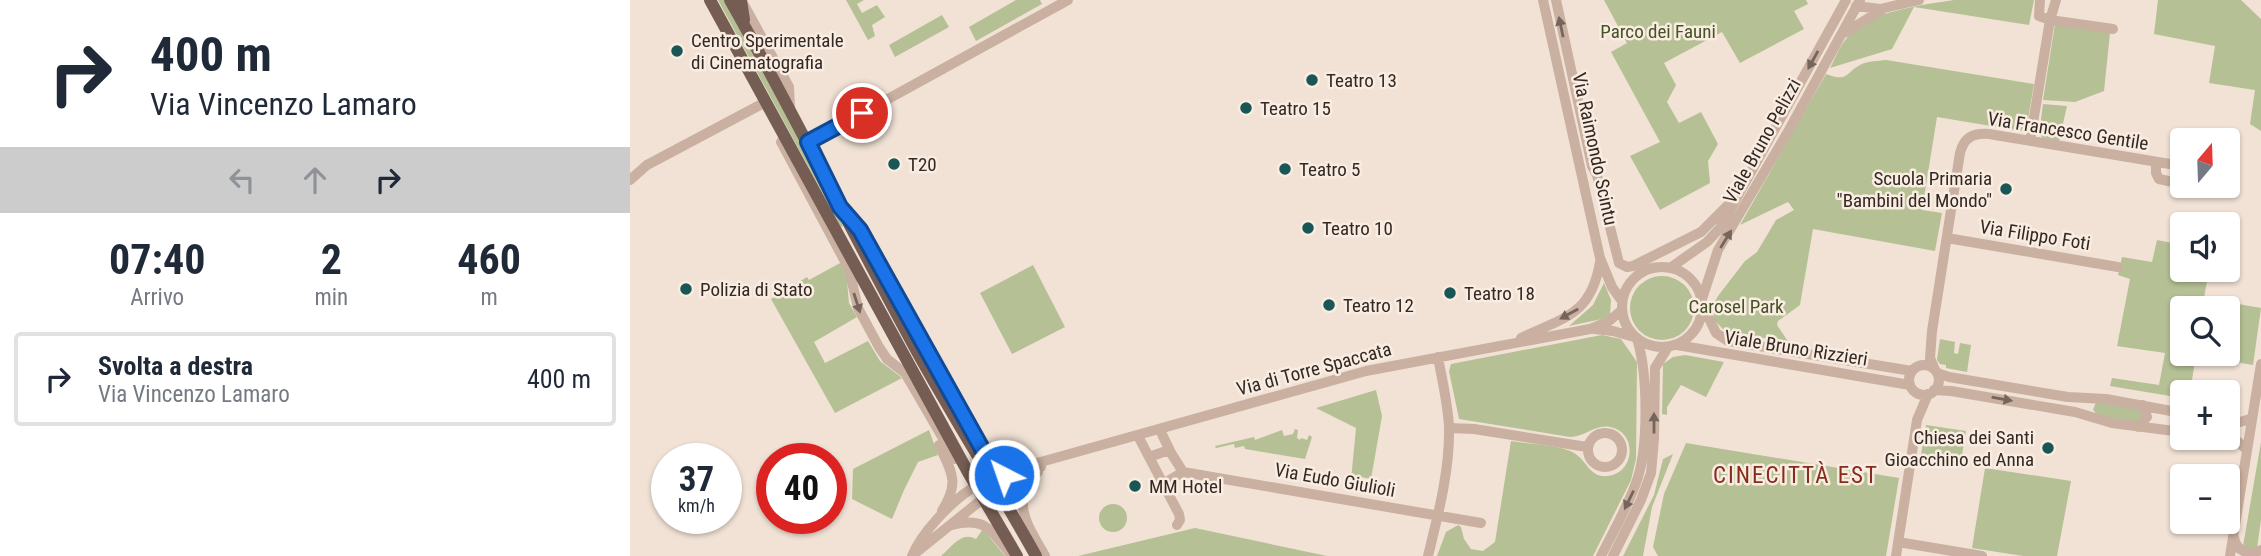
<!DOCTYPE html>
<html lang="it">
<meta charset="utf-8">
<style>
:root{--surface:#fff;--page:#f2f2f3;--text:#1f2937;--muted:#747a83;--line:#e0e1e3}
body{margin:0;font-family:"Roboto Condensed",sans-serif;background:var(--page);color:var(--text);height:100vh;display:flex;flex-direction:column;font-size:26px;white-space:nowrap}
*{box-sizing:border-box;margin:0}
p{font-size:23px;color:var(--muted)}
.icon{flex:none;width:38px;height:38px;fill:none;stroke:currentColor;stroke-width:2;stroke-linecap:round;stroke-linejoin:round}
.map{position:relative;flex:1;overflow:hidden}
.sheet{display:flex;flex-direction:column;background:var(--surface);width:630px}
.sheet>*{flex:none}
.top-card{background:#fff;color:var(--text);overflow:hidden}
.needle{width:46px;rotate:19deg}
.buttons{position:absolute;left:1540px;top:128px;display:grid;gap:14px}
.buttons a{display:grid;place-items:center;width:70px;height:70px;border-radius:7px;background:var(--surface);box-shadow:0 2px 5px #0004;font-size:35px}
.speed{position:absolute;left:21px;top:443px;display:flex;gap:14px;font-size:35px;font-weight:700;text-align:center}
.speed>*{display:grid;place-content:center;width:91px;height:91px;border-radius:50%;background:var(--surface);box-shadow:0 2px 5px #0004;line-height:1}
.speed small{font-size:18px;font-weight:400}
.speed .limit{border:10px solid #d22;background:#fff;color:#111}
.pin{position:absolute;display:grid;place-items:center;width:60px;height:60px;color:#fff;margin:-30px;border:4px solid #fff;border-radius:50%;box-shadow:0 2px 7px #0007}
.me{position:absolute;width:77px;margin:-38px;rotate:319deg;stroke-linejoin:round;filter:drop-shadow(0 0 5px #0008)}
.turn{display:flex;align-items:center;gap:24px;height:147px;padding:0 35px;font-size:32px}
.turn .icon{width:91px;height:91px;stroke-width:2.5}
.turn b{display:block;font-size:49px;line-height:60px}
.lanes{display:flex;align-items:center;height:66px;padding:0 35px;background:#0003;justify-content:center;gap:35px;direction:ltr}
.lanes .off{opacity:.35}
.eta{display:flex;justify-content:space-evenly;align-items:center;height:119px;text-align:center}
.eta b{font-size:42px;font-weight:700;line-height:49px}
ul{padding:0;list-style:none}
li{display:flex;align-items:center;gap:21px;height:94px;margin:0 14px 10px;padding:0 21px;border:4px solid var(--line);border-radius:7px}
li div{flex:1}
li b{display:block;font-size:26px}
li em{font-style:normal}
main{display:flex;flex:1;min-height:0}
.map>svg:first-child{display:block}
</style>
<main>
<section class="sheet">
<div class="top-card">
<div class="turn"><svg class="icon" aria-label="right" viewBox="0 0 24 24"><path d="M7 20v-9h11M14 6l5 5-5 5"/></svg><div><b>400 m</b>Via Vincenzo Lamaro</div></div>
<div class="lanes"><svg class="icon off" aria-label="left" viewBox="0 0 24 24"><path d="M17 20v-9H6M10 6l-5 5 5 5"/></svg><svg class="icon off" aria-label="ahead" viewBox="0 0 24 24"><path d="M12 20V5M6 11l6-6 6 6"/></svg><svg class="icon" aria-label="right" viewBox="0 0 24 24"><path d="M7 20v-9h11M14 6l5 5-5 5"/></svg></div>
</div>
<div class="eta">
<div><b>07:40</b><p>Arrivo</p></div>
<div><b>2</b><p>min</p></div>
<div><b>460</b><p>m</p></div>
</div>
<ul>
<li><svg class="icon" aria-label="right" viewBox="0 0 24 24"><path d="M7 20v-9h11M14 6l5 5-5 5"/></svg><div><b>Svolta a destra</b><p>Via Vincenzo Lamaro</p></div><em>400 m</em></li>
</ul>
</section>
<div class="map">
<svg width="1631" height="556" viewBox="0 0 1631 556">
<rect width="100%" height="100%" fill="#f1e2d5"/>
<!-- green -->
<path fill="#b5c095" fill-rule="evenodd" d="M88 0H94L133 69 213 226 211 227Z
M216 0H234L227 4 232 13 247 5 255 17 242 25 245 36 238 40Z
M386 0H410L412 4 346 41 339 27Z
M974 0H1176L1178 4 1164 11 1174 29 1110 63 1092 32 1034 63 1046 85 1037 102 1049 123 1071 112 1088 144 1078 161 1080 183 1030 210 1000 156 1030 142 981 52 997 43Z
M1324 0H1404L1399 25 1284 7 1262 49 1200 68C1205 59 1209 47 1216 39 1236 11 1292 5 1324 0Z
M1528 0H1611L1631 19V131L1620 124 1625 90 1579 83 1585 46 1524 34Z
M312 15 319 27 265 57 259 45Z
M1425 24 1480 33 1474 91 1445 102 1413 100Z
M1256 60 1404 84 1397 125 1391 131 1307 117 1292 210 1312 213 1305 251 1183 229 1170 305 1148 321 1147 325 1159 343 1094 330 1084 320 1083 305 1088 296 1115 261 1127 252 1146 220 1164 210 1158 202 1110 225 1196 74C1219 83 1215 72 1232 64 1239 61 1248 61 1256 60Z
M1413 104 1437 106 1429 141 1413 138 1409 134Z
M1527 240 1552 245V270H1579L1574 298 1631 308 1623 365 1566 355 1560 392H1552V398L1480 386 1482 378 1529 385 1535 353 1487 346 1500 279 1488 275 1492 257 1522 262ZM1552 308H1598V354H1552Z
M212 262 216 270 219 303 227 317 184 342 195 363 238 341 250 361 272 378 205 413 141 299 177 277 179 280Z
M403 265 435 327 382 354 350 293Z
M1000 308a32 32 0 1 1 64 0a32 32 0 1 1-64 0Z
M974 283 981 300 980 315 972 319 939 326 963 305Z
M972 335 991 339 1007 362 1006 459 1001 480 963 556H807L816 532 828 525 831 527 834 539 841 549 853 551 865 542 881 441C898 444 931 445 944 453 958 461 959 478 978 476 1005 473 1008 432 980 427 965 424 955 437 940 437L829 419 819 371 821 364Z
M1310 339 1325 342 1324 353 1328 354 1330 343 1341 345 1337 372 1316 368V365L1310 364 1307 360Z
M1055 355 1094 362 1076 397 1051 385 1037 407V415L1032 414 1033 364 1043 357Z
M746 390 752 416 741 479 731 477 721 480 726 428 686 408Z
M1466 402 1509 407 1514 411 1511 421 1505 422 1469 416 1463 410Z
M1296 425 1336 431 1331 461 1291 455Z
M665 429 668 430 667 438 670 440 671 438 677 440 679 435 682 437 675 459 615 449 614 446 605 448 604 444 586 448 585 446 624 437 625 440 652 430 654 436 663 434Z
M299 430 308 455 288 462 274 490 262 519 222 499 223 469Z
M1631 442V520L1627 548 1624 551 1613 546Z
M1056 443 1269 478 1256 556H1028L1023 547 1034 494Z
M1043 454 1022 507 1013 556H993L1024 495 1033 459Z
M1355 468 1441 481 1427 556H1393L1342 548Z
M469 518a14 14 0 1 1 28 0a14 14 0 1 1-28 0Z
M565 528 697 556H448Z
M353 529 375 556H311C322 547 331 531 346 539Z"/>
<g fill="none" stroke-linecap="round" stroke-linejoin="round">
<!-- minor -->
<path stroke="#c9b0a1" stroke-width="10" d="M913 0 970 258 982 287 992 301
M926 0 962 166 967 175 989 263 997 267 1003 266 1071 232 1107 196
M1410 0 1409 16 1420 20 1426 0
M114 5 159 87 160 108
M1226 6 1250 9 1289 0
M1214 33 1252 10
M1400 141 1420 20 1483 29
M151 142 219 269 228 308 249 347 257 359 275 373 325 459
M178 143 438 0
M1526 162V173L1529 179 1552 184
M0 180 17 165 130 105
M1565 186 1583 188 1587 186
M219 217 233 236 364 470 370 476
M1317 238 1488 267
M992 307a40 40 0 1 1 80 0a40 40 0 1 1-80 0Z
M1040 268 1077 242 1090 228 1216 0
M1071 302 1088 250 1159 130 1230 0
M1073 306 1086 333 1098 341 1282 371
M964 329 983 331 1004 337
M891 338C935 317 961 315 970 262
M1047 345 1280 385
M1279 380a15 15 0 1 1 30 0a15 15 0 1 1-30 0Z
M1305 370 1300 358 1302 331 1330 153C1334 137 1343 133 1359 134L1552 166
M1307 373 1319 377 1438 397 1476 399 1552 413
M1304 390 1321 391 1445 412 1482 423 1552 432
M1598 421 1610 422 1620 419
M1508 427 1517 417 1513 405
M819 428 844 429 957 447
M530 430 541 453 553 472
M958 450a17 17 0 1 1 34 0a17 17 0 1 1-34 0Z
M508 436 549 514 550 520 547 525
M1592 438 1606 440 1616 449
M309 445C322 473 330 482 312 511
M519 457 539 450
M408 472C378 501 399 527 415 556
M553 472 851 523
M533 484 553 472
M322 525C357 516 362 532 382 556
M1604 537C1606 551 1618 556 1631 550
M1268 542 1352 556
M283 555 350 501 411 467
M282 556C291 533 321 502 341 489 357 480 376 474 393 467L736 371 960 329 979 321 992 310
M798 556C808 515 820 470 819 427 818 404 812 380 808 357
M971 556C983 532 997 508 1006 483 1019 449 1018 373 1007 339
M983 556 1011 500 1021 473 1024 439 1025 368 1038 347
M1266 556 1287 420 1298 394
M1600 556 1631 364"/>
<!-- major -->
<path stroke="#765d54" stroke-width="12" d="M80 0 339 474 387 556
M100 0C165 115 222 233 285 348 324 419 367 486 406 556
M111 0 114 20"/>
</g>
<!-- one-way arrows -->
<defs><path id="oneway-solid" d="M-6-.8H1V-3.2L6.5 0L1 3.2V.8H-6Z" transform="scale(1.75)"/></defs>
<g fill="#76655c">
<use href="#oneway-solid" transform="translate(931 27) rotate(-102)"/>
<use href="#oneway-solid" transform="translate(1183 60) rotate(119)"/>
<use href="#oneway-solid" transform="translate(1096 239) rotate(-58)"/>
<use href="#oneway-solid" transform="translate(227 303) rotate(72)"/>
<use href="#oneway-solid" transform="translate(939 314) rotate(151)"/>
<use href="#oneway-solid" transform="translate(1372 399) rotate(10)"/>
<use href="#oneway-solid" transform="translate(1024 423) rotate(-90)"/>
<use href="#oneway-solid" transform="translate(999 500) rotate(116)"/>
</g>
<g fill="none" stroke-linecap="round" stroke-linejoin="round">
<!-- route casing -->
<g stroke="#114b97" stroke-width="18">
<path id="route" d="M232 113 178 142 210 207 230 230 365 472 370 476 374 475"/>
</g>
<!-- route -->
<use href="#route" stroke="#1a73e8" stroke-width="12"/>
</g>
<!-- markers -->
<g fill="#195655" stroke="#f9ece1" stroke-width="2.5">
<circle cx="47" cy="51" r="7"/>
<circle cx="682" cy="80" r="7"/>
<circle cx="616" cy="108" r="7"/>
<circle cx="264" cy="164" r="7"/>
<circle cx="655" cy="169" r="7"/>
<circle cx="1376" cy="189" r="7"/>
<circle cx="678" cy="228" r="7"/>
<circle cx="56" cy="289" r="7"/>
<circle cx="820" cy="293" r="7"/>
<circle cx="699" cy="305" r="7"/>
<circle cx="1418" cy="448" r="7"/>
<circle cx="505" cy="486" r="7"/>
</g>
<g text-anchor="middle" dominant-baseline="central" stroke-width="5" stroke-linejoin="round" paint-order="stroke">
<!-- park labels -->
<g font-size="19" fill="#465227" stroke="#f9ece1">
<text x="1028" y="31">Parco dei Fauni</text>
<text x="1106" y="306">Carosel Park</text>
</g>
<!-- poi labels -->
<g font-size="19" fill="#332824" stroke="#f9ece1" text-anchor="start">
<text x="61" y="40">Centro Sperimentale<tspan x="61" dy="22">di Cinematografia</tspan></text>
<text x="696" y="80">Teatro 13</text>
<text x="630" y="108">Teatro 15</text>
<text x="278" y="164">T20</text>
<text x="669" y="169">Teatro 5</text>
<text x="1362" y="178" text-anchor="end">Scuola Primaria<tspan x="1362" dy="22">"Bambini del Mondo"</tspan></text>
<text x="692" y="228">Teatro 10</text>
<text x="70" y="289">Polizia di Stato</text>
<text x="834" y="293">Teatro 18</text>
<text x="713" y="305">Teatro 12</text>
<text x="1404" y="437" text-anchor="end">Chiesa dei Santi<tspan x="1404" dy="22">Gioacchino ed Anna</tspan></text>
<text x="519" y="486">MM Hotel</text>
</g>
<!-- street labels -->
<g font-size="19" fill="#332824" stroke="#f9ece1">
<text transform="translate(1438 131) rotate(9)">Via Francesco Gentile</text>
<text transform="translate(1132 141) rotate(-61)">Viale Bruno Pelizzi</text>
<text transform="translate(965 149) rotate(78)">Via Raimondo Scintu</text>
<text transform="translate(1405 235) rotate(9)">Via Filippo Foti</text>
<text transform="translate(1166 348) rotate(9)">Viale Bruno Rizzieri</text>
<text transform="translate(684 369) rotate(-15)">Via di Torre Spaccata</text>
<text transform="translate(705 480) rotate(10)">Via Eudo Giulioli</text>
</g>
<!-- quarter labels -->
<g font-size="23" letter-spacing="2" fill="#852c1b" stroke="#f9ece1">
<text x="1166" y="475">CINECITTÀ EST</text>
</g>
</g>
</svg>
<div class="buttons">
<a><svg class="needle" viewBox="-14 -14 28 28"><path d="M0-13l5 13h-10z" fill="#e53935"/><path d="M0 13l5-13h-10z" fill="#747a83"/></svg></a>
<a><svg class="icon" aria-label="sound" viewBox="0 0 24 24"><path d="M4 9h4l5-4v14l-5-4H4zM17 9q2 3 0 6"/></svg></a>
<a><svg class="icon" aria-label="search" viewBox="0 0 24 24"><circle cx="10" cy="10" r="6"/><path d="M15 15l6 6"/></svg></a>
<a>+</a>
<a>−</a>
</div>
<div class="speed"><div>37<small>km/h</small></div><div class="limit">40</div></div>
<div class="pin" style="left:232px;top:113px;background:#d93025"><svg class="icon" aria-label="arrive" viewBox="0 0 24 24"><path d="M6 21V4h12l-3 4 3 4H6"/></svg></div>
<svg class="me" style="left:374px;top:475px" viewBox="-20 -20 40 40"><circle r="17" fill="#1a73e8" stroke="#fff" stroke-width="3"/><path d="M0-11L8 9 0 5-8 9z" fill="#fff"/></svg>
</div>
</main>
